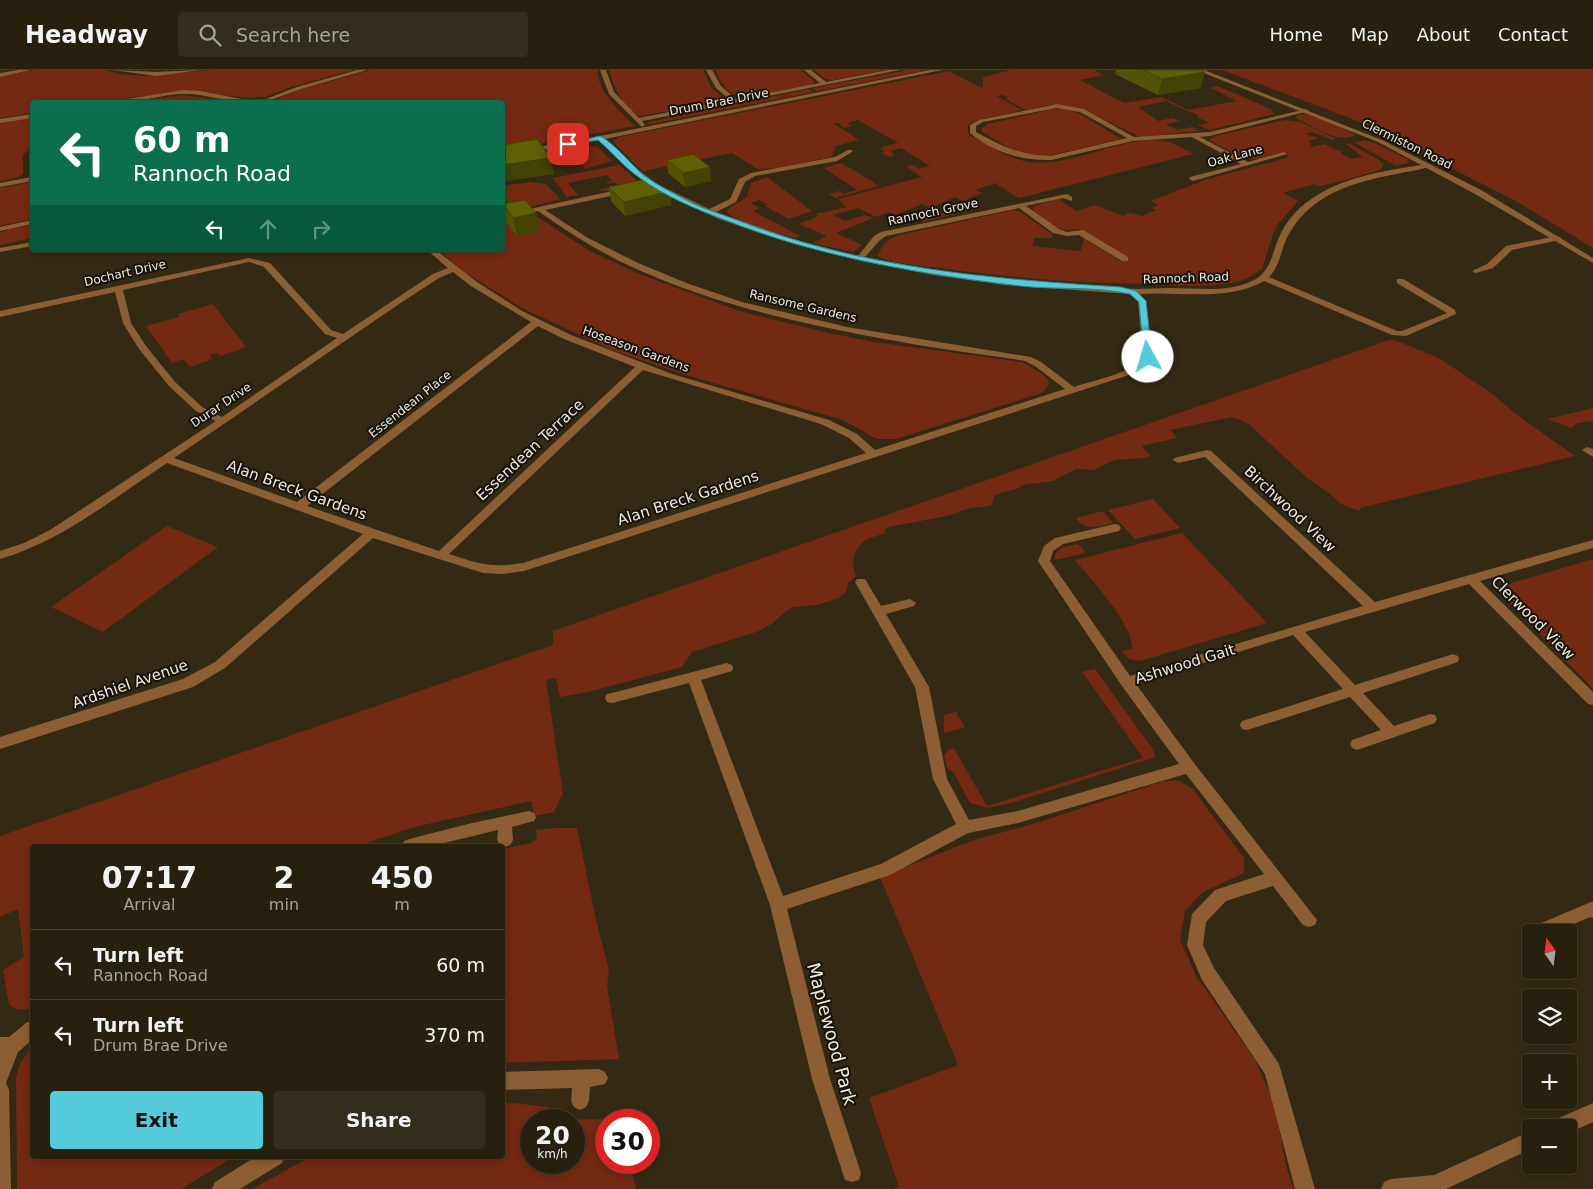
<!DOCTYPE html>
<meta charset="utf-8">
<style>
:root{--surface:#27200f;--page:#332d1d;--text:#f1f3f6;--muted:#a4a39e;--line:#433e2f;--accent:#53cbdb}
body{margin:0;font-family:"DejaVu Sans",sans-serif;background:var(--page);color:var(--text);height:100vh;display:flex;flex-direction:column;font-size:19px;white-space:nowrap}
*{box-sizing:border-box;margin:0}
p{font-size:16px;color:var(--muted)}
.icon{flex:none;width:28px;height:28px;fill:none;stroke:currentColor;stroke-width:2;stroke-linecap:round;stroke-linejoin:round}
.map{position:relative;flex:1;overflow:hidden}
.drawer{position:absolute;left:30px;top:774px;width:475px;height:315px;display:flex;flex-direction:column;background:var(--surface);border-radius:5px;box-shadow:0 2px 8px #0003,0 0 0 1px var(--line)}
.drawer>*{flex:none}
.banner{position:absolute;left:30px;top:30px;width:475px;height:152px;border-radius:5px;box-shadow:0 2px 8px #0003,0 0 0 1px var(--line);background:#0b6e4f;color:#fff;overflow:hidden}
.needle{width:32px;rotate:346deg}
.fabs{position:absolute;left:1522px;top:854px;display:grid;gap:10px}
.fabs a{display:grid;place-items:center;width:55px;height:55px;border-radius:5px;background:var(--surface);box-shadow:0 2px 8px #0003,0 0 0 1px var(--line);font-size:25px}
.speed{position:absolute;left:520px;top:1039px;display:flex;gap:10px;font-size:25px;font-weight:700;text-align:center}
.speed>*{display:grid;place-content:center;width:65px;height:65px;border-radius:50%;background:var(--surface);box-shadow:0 2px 8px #0003,0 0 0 1px var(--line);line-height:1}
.speed small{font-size:12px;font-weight:400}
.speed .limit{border:8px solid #d22;background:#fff;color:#111}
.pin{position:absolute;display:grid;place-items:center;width:42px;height:42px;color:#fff;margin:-21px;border-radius:10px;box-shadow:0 2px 8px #0006}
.me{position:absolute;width:55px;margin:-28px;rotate:354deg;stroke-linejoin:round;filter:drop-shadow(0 0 4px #0008)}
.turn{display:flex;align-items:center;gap:18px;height:105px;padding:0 20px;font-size:22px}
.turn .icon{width:65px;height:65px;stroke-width:2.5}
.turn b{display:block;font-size:35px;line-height:42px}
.lanes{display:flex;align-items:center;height:48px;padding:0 20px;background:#0003;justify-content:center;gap:25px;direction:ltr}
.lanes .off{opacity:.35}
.eta{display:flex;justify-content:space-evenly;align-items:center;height:85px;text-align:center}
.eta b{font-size:30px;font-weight:700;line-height:35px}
.cta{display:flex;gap:10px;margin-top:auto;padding:10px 20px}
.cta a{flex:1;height:58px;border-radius:5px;background:var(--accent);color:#111;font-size:20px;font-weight:700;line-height:58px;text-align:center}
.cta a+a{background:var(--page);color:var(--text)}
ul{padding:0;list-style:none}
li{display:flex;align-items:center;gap:15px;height:70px;padding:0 20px;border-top:1px solid var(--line)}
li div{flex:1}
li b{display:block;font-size:19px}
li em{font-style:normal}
header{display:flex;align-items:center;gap:30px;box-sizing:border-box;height:70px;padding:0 25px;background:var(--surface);border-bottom:1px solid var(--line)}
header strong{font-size:24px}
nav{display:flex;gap:28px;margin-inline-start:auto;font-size:18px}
.search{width:350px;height:45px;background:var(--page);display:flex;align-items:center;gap:12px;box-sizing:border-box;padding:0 18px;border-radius:5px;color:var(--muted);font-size:19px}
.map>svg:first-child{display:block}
</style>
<header>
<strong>Headway</strong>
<div class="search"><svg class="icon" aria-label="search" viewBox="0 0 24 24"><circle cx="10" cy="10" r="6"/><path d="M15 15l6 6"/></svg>Search here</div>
<nav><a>Home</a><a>Map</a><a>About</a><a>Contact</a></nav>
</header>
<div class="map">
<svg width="1593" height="1119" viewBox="0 0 1593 1119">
<rect width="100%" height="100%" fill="#342a14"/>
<!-- green -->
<path fill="#742912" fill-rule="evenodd" d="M33 0H105L119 4 143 6 211 0H353L291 17 266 27 249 28 185 21 99 32H32V43L0 48V6Z
M371 0H597C599 24 619 40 635 56L503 81 502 32H268L302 19Z
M609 0H703L711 17 724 29 719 32 640 46C624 40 613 16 609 0Z
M716 0H801L815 12 810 15 741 27C727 24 721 13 716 0Z
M815 0H885L833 10 825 9Z
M908 0H926L817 21 813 18Z
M1012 0H1094L1103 5 1080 10 1124 33 1162 27 1188 40 1237 31 1211 18 1217 16 1271 39 1274 43 1270 45 1210 60 1197 55 1209 53 1197 47 1199 46 1166 31 1138 37 1158 51 1172 48 1180 51 1166 54 1177 60 1192 57 1199 61 1140 67 1081 38 1054 34 1026 40 1005 29 1008 28 1003 25 996 26 1022 40 978 50 968 55V64C988 75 1007 89 1030 92 1075 97 1122 65 1165 71 1174 72 1185 80 1193 84L1019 128 995 113 976 120 982 123 963 131 955 127 930 138 922 134 896 145 889 142 876 147 858 138 833 145 845 151 865 145 873 148 836 163 863 175 853 182 813 173 827 166 799 154 818 146 816 144 846 137 838 129 922 107 906 97 912 95 919 99 930 96 901 78 890 81 895 85 889 87 882 83 885 82 879 78 898 73 858 50 847 53 851 56 845 58 838 53H833L859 70 836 76 831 87 781 98 757 99 732 83 643 101 629 89H631L613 72 619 67 949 1 981 18 983 17V7Z
M1222 0H1593V178L1514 130 1449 97 1405 69Z
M809 19 813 22 651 54 645 53Z
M183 25 238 32H127Z
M1066 39 1080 44 1120 68 1117 70 1044 87 1018 83 982 62V59L988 54 1049 40Z
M1306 44 1337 55 1355 65C1339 75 1311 55 1296 48L1297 45Z
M32 47V77L23 85V104L18 107 0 111V53Z
M1285 50 1301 52 1336 69 1332 70 1313 62 1305 64 1319 68 1308 71 1312 74 1308 76 1312 77 1324 74 1342 82 1340 83 1353 89 1363 87 1346 74H1350L1378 89 1384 95 1380 100 1326 115 1319 116 1314 114 1283 123 1298 131 1278 154 1272 167 1262 199C1253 206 1243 211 1231 213 1204 218 1175 215 1148 214 1077 213 1011 208 940 198 924 196 891 194 877 186L885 172 899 165 1013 140 1021 142 1053 165 1052 168H1034L1032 176 1081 181 1084 168 1120 191 1128 188 1078 159C1060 164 1049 152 1034 142L1032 137 1058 129 1077 141 1095 135 1123 146 1130 143 1142 146 1156 140 1152 138 1158 135 1150 131 1205 110 1290 87 1281 83 1256 89 1243 88 1209 70 1215 66Z
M1364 70 1375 73 1407 89 1408 93 1396 96 1355 73Z
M585 75 598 77 612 91 585 99 568 78Z
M842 93 879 116 835 128 829 124 839 121 843 124 857 120 824 98Z
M619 95 636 110C629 118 609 122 598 120L619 116 616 112 608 114 606 112 612 111 607 105 568 113 578 125 567 127 553 108Z
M767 107 812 141 789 149 765 136 768 135 759 130 750 133 760 138 753 141 800 166 796 168C775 162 744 155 727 143L729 138 747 127 751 113Z
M32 112V149L0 156V118Z
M531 112 546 114 560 129 509 142 503 126V116Z
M951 139 953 145 921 152 923 144 934 140 941 143Z
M519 146H536L588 180 639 204 739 241 824 262 874 272 1022 292 1044 305 1048 310 1049 315 1042 323 896 369H877L843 350 686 305 614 281 524 239 464 202 439 180H502L503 149Z
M32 155V168L0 175V163L9 159Z
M213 234 246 277 221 286 217 283 210 285 213 289 190 297 183 289 172 293 146 256 179 247 178 244Z
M1392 269 1439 288 1494 325 1513 342 1575 386 1360 438 1359 441 1341 434 1329 423 1307 408 1250 355 1238 349 1232 347 1170 360 1177 368 1142 376 1150 385 1146 388 1114 390 1095 400 1076 399 1053 411 1023 415 1019 418 995 425 991 436 970 438 947 446 893 456 885 459 884 464C862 468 847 481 856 506L848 513 846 522 838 528 818 535 793 537 787 540 773 553 759 561 692 582 682 597 588 622 560 627 556 608 546 610 563 723 554 742 534 746 531 731 414 757 358 776H32V938C23 940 17 941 9 935L3 900 24 887 18 839 0 847V766L553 575V561Z
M1593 338V351L1577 353 1571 358 1547 349Z
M1153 429 1180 458 1135 469 1108 440Z
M1103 441 1113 453C1100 456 1085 462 1076 448Z
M167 456 218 477 103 562 51 537Z
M1182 463 1267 553 1140 591 1129 589 1121 581 1132 579C1135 557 1090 508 1075 490Z
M1078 474 1086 483 1055 490C1054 477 1068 476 1078 474Z
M1593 489V619L1505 528V515Z
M1095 599 1152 678 1155 685 1152 688 1011 733 988 738 970 733 954 703 947 698 944 685 949 680 954 678 987 736 1143 688 1082 602Z
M956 642 965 657 944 663V645Z
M1164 711H1179L1192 718 1244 788V803L1203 822 1185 841 1180 870 1196 906 1255 990 1274 1032 1286 1095 1293 1119H894L899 1117 869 1028 958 995 880 807 971 771 1040 752Z
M555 758H577L596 850 609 900 607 916 619 989 503 993V779L531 773 537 769 536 760Z
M32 976V1086H235L181 1119H17L16 1007 20 994Z
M513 1033 548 1037 547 1050 609 1049 606 1050V1092L629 1093 636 1119H252L312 1086H502L503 1034ZM531 1050H574V1092H531Z"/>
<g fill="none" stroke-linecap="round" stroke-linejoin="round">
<!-- minor -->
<path fill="#8d5e34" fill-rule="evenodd" d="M18 0H30L0 7V3Z
M113 0 156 2 201 0 156 6Z
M357 0H367L301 19 265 32H258L297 17Z
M600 0H606L614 22 639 48 730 30 716 18 706 0H712L721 16 736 29 820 13 804 0H811L826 12 888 0H900L642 51 645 55 642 57 609 24Z
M183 20 200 21 257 32C234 35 209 24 185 24 160 24 134 35 109 32Z
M1057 34 1084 39 1134 67 1210 62 1306 39 1309 41 1210 66 1200 67 1248 92 1284 82 1287 84 1193 111 1189 109 1190 107 1241 94 1192 67 1133 71 1051 90C1022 91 992 82 970 63V55L979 50ZM1057 38 1080 42 1127 68 1051 86C1022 86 1001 76 976 62V56L983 52Z
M32 44V48L0 53V49Z
M600 66 632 95 657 114 709 139 730 129 739 109 751 103 835 87 848 80H852V82L837 91 755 106 745 112 736 132 716 142 793 169 858 186 874 166 881 162 1067 124 1072 127V131L1063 128 1026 136 1059 159 1067 162 1083 160 1128 187V191H1122L1079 165 1067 166 1053 163 1019 138 886 166 880 170 865 187C944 203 1024 214 1105 216 1115 216 1125 219 1135 219 1146 219 1158 218 1169 218 1195 218 1228 223 1252 211 1273 201 1272 180 1282 161 1311 110 1376 102 1428 94L1431 96 1430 97C1379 109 1324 111 1292 159 1281 174 1282 194 1269 207L1397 261H1402L1447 243 1397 213V209H1403L1455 240 1456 244 1406 266 1392 265 1264 211C1228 232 1179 221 1140 224L1146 231 1153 287 1147 297 1135 303 524 501 503 504 483 503 373 468 225 598 193 617 0 679V667L183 609 215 592 363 464 167 393C114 428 62 471 0 489V481L24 473 50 460 216 351 196 341 169 316 139 279 123 253 115 222 0 247V241L249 188 270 193 331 260 343 264 433 204 448 198 427 180H436L477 212 522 241 571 265 672 304 829 350 857 364 875 380 1065 319 1035 296 1025 291C984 284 943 280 902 272 810 256 717 236 632 197 599 182 568 162 538 141L502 149V145L626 118 630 120 629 122 545 140 588 168 638 193 689 214 742 232 847 257 1031 287 1041 292 1074 317C1091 311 1136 302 1143 287L1138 232 1130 224 1005 215 933 205 861 191 788 172 719 149 661 123 627 98 597 68ZM249 192 264 197 325 264 337 268 222 347 202 337 175 312 146 276 131 253 123 220ZM453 202 471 216 531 252 297 432 174 388 402 232 439 208ZM538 256 564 269 635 297 439 481 307 436ZM643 300 821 354 849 368 866 383 523 493C491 498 480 494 449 484Z
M32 107V111L0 117V113Z
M32 150V154L0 161V157Z
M1557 166 1561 168 1560 170 1512 180 1493 198 1476 203 1472 201 1487 194 1506 176Z
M1587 377 1593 379V387L1582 380Z
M1207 380 1211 381 1375 532 1593 470V478L1480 511 1593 622V635L1588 634 1469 514 1305 562 1355 615 1453 584 1458 586 1459 589 1458 592 1363 623 1394 656 1430 644 1435 645 1437 649 1435 653 1357 680 1352 678 1350 674 1352 670 1381 660 1350 627 1247 660 1242 659 1240 655 1242 651 1343 619 1293 565 1136 614 1194 693 1317 850 1315 855 1309 857 1303 855 1273 816 1226 831 1206 852 1203 875 1214 898 1279 994 1315 1119H1295L1265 1004 1202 910 1187 875 1192 844 1215 820 1264 804 1186 704 1018 753 968 763 890 805 787 839 830 1009 861 1103 859 1110 852 1112 845 1110 812 1009 770 835 689 613 612 633 607 632 605 628 607 624 612 623 727 593 732 595 733 598 732 601 701 610 783 826 881 794 956 754 933 709 915 617 855 512 857 509H865L881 536 910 529 916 533 914 536 886 544 929 617 947 709 969 750 1018 741 1179 694 1122 616 1040 494 1038 491 1044 476 1055 468 1115 454 1119 455 1121 458 1119 461 1063 474 1053 481 1050 491 1130 606 1363 536 1205 387 1178 393 1173 390 1174 388Z
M529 741 534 743 536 747 534 751 512 757 513 770 510 775 505 777 500 775 497 770 498 760 432 776H401L404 771 409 769 472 753Z
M1591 832H1593V848L1590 847 1555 862H1531V865L1530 862 1532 857Z
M32 950V970L18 982 6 1013 9 1020 11 1119H0V967H9L26 953Z
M599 999 605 1002 608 1008 605 1014 590 1017 589 1031 586 1037 580 1040 574 1037 571 1031 572 1018 502 1020V1002Z
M1593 1033V1052L1569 1063V1058H1550L1552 1051Z
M1531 1061V1079L1446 1119H1381L1384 1112 1391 1109 1434 1105Z
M257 1086H284L282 1093 240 1119H212L215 1112Z"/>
<!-- tertiary -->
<path fill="#8d5e34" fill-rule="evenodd" d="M930 0H942L600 70 502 87V83L600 66Z
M1196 0H1204L1382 70 1481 120 1593 188V193L1475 124 1378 72Z
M32 172V176L0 182V178Z"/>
</g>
<!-- wall -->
<path fill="#525304" d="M1116 0H1201L1205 2 1200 18 1158 25 1115 4Z
M667 90 710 97 711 111 685 117 668 103Z
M502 114 510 133 536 143 540 161 517 166 507 153 504 137H502Z
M609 117 670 121 671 135 625 146 611 131Z"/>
<!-- shaded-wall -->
<path fill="#424304" d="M1205 2 1200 18 1158 25 1162 9Z
M551 88 554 104 502 112V95Z
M710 97 711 111 685 117 683 103Z
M507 119 510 136 503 134 504 137H502V120Z
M670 121 671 135 625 146 624 132Z
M536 143 540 161 517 166 513 148Z"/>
<!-- building -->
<path fill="#5f6005" stroke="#424304" d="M1143 0H1201L1205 2 1162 9Z
M537 69 551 88 502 95V75Z
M693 84 710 97 683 103 667 90Z
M646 109 670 121 624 132 609 117Z
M502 114 507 119 502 120Z
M525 130 536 143 513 148 503 134Z"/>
<!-- route -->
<path fill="#53cbdb" stroke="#36848e" d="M600 66C615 74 629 92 642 104 655 114 673 123 688 131 703 139 721 144 737 150 859 198 992 209 1121 217L1136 221 1146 231 1152 287 1148 289 1144 287 1139 232 1130 224C1095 216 1057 220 1021 216 920 204 819 187 725 150 696 139 666 127 640 108 625 98 612 82 598 70L568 75 565 74Z"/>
<g text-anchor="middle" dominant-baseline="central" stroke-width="4" stroke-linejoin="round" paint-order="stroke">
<!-- far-street labels -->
<g font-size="12" fill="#f1ebde" stroke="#17130a">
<text transform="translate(719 32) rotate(-11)">Drum Brae Drive</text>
<text transform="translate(1407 74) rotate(26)">Clermiston Road</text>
<text transform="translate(1235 86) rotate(-15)">Oak Lane</text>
<text transform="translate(933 142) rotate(-12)">Rannoch Grove</text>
<text transform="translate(125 203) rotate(-13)">Dochart Drive</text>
<text transform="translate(1186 208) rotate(-2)">Rannoch Road</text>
<text transform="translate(803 236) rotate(13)">Ransome Gardens</text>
<text transform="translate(636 279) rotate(20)">Hoseason Gardens</text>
<text transform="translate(410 334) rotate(-38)">Essendean Place</text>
<text transform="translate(221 335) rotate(-34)">Durar Drive</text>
</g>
<!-- street labels -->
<g font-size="15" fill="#f1ebde" stroke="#17130a">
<text transform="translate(530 380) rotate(-43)">Essendean Terrace</text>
<text transform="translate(297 420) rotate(20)">Alan Breck Gardens</text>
<text transform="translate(688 428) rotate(-18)">Alan Breck Gardens</text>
<text transform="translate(1290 439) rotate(43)">Birchwood View</text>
<text transform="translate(1533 548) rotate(45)">Clerwood View</text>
<text transform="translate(1185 594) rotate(-17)">Ashwood Gait</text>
<text transform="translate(130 614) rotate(-19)">Ardshiel Avenue</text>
</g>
<!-- near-street labels -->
<g font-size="18" fill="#f1ebde" stroke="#17130a">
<text transform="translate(832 964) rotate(75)">Maplewood Park</text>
</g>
</g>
</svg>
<div class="fabs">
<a><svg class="needle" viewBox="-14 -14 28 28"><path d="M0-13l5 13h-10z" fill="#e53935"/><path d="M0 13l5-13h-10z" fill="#a4a39e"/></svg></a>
<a><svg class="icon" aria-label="layers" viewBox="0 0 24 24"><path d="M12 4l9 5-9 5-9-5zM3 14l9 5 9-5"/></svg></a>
<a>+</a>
<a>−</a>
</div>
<div class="speed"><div>20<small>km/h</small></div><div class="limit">30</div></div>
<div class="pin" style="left:568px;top:74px;background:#d93025"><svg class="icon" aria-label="arrive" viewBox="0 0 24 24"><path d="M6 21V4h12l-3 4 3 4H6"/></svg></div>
<svg class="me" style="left:1148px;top:287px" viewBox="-20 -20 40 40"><circle r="19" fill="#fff"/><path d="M0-13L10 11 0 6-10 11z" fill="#53cbdb"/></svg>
<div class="banner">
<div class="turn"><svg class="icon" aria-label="left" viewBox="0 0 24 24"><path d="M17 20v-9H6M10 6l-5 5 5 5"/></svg><div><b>60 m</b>Rannoch Road</div></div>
<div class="lanes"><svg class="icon" aria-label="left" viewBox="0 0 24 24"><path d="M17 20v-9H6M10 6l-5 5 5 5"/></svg><svg class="icon off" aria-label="ahead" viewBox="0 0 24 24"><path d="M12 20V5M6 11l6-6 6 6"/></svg><svg class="icon off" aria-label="right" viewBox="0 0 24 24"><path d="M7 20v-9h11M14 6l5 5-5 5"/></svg></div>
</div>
<section class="drawer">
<div class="eta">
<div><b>07:17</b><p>Arrival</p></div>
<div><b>2</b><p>min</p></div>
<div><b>450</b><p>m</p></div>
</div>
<ul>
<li><svg class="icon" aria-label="left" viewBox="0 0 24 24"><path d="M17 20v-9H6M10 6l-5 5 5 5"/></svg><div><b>Turn left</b><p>Rannoch Road</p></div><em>60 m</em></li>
<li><svg class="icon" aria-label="left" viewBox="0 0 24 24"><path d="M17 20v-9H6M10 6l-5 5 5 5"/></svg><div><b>Turn left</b><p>Drum Brae Drive</p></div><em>370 m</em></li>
</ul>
<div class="cta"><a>Exit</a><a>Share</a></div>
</section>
</div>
